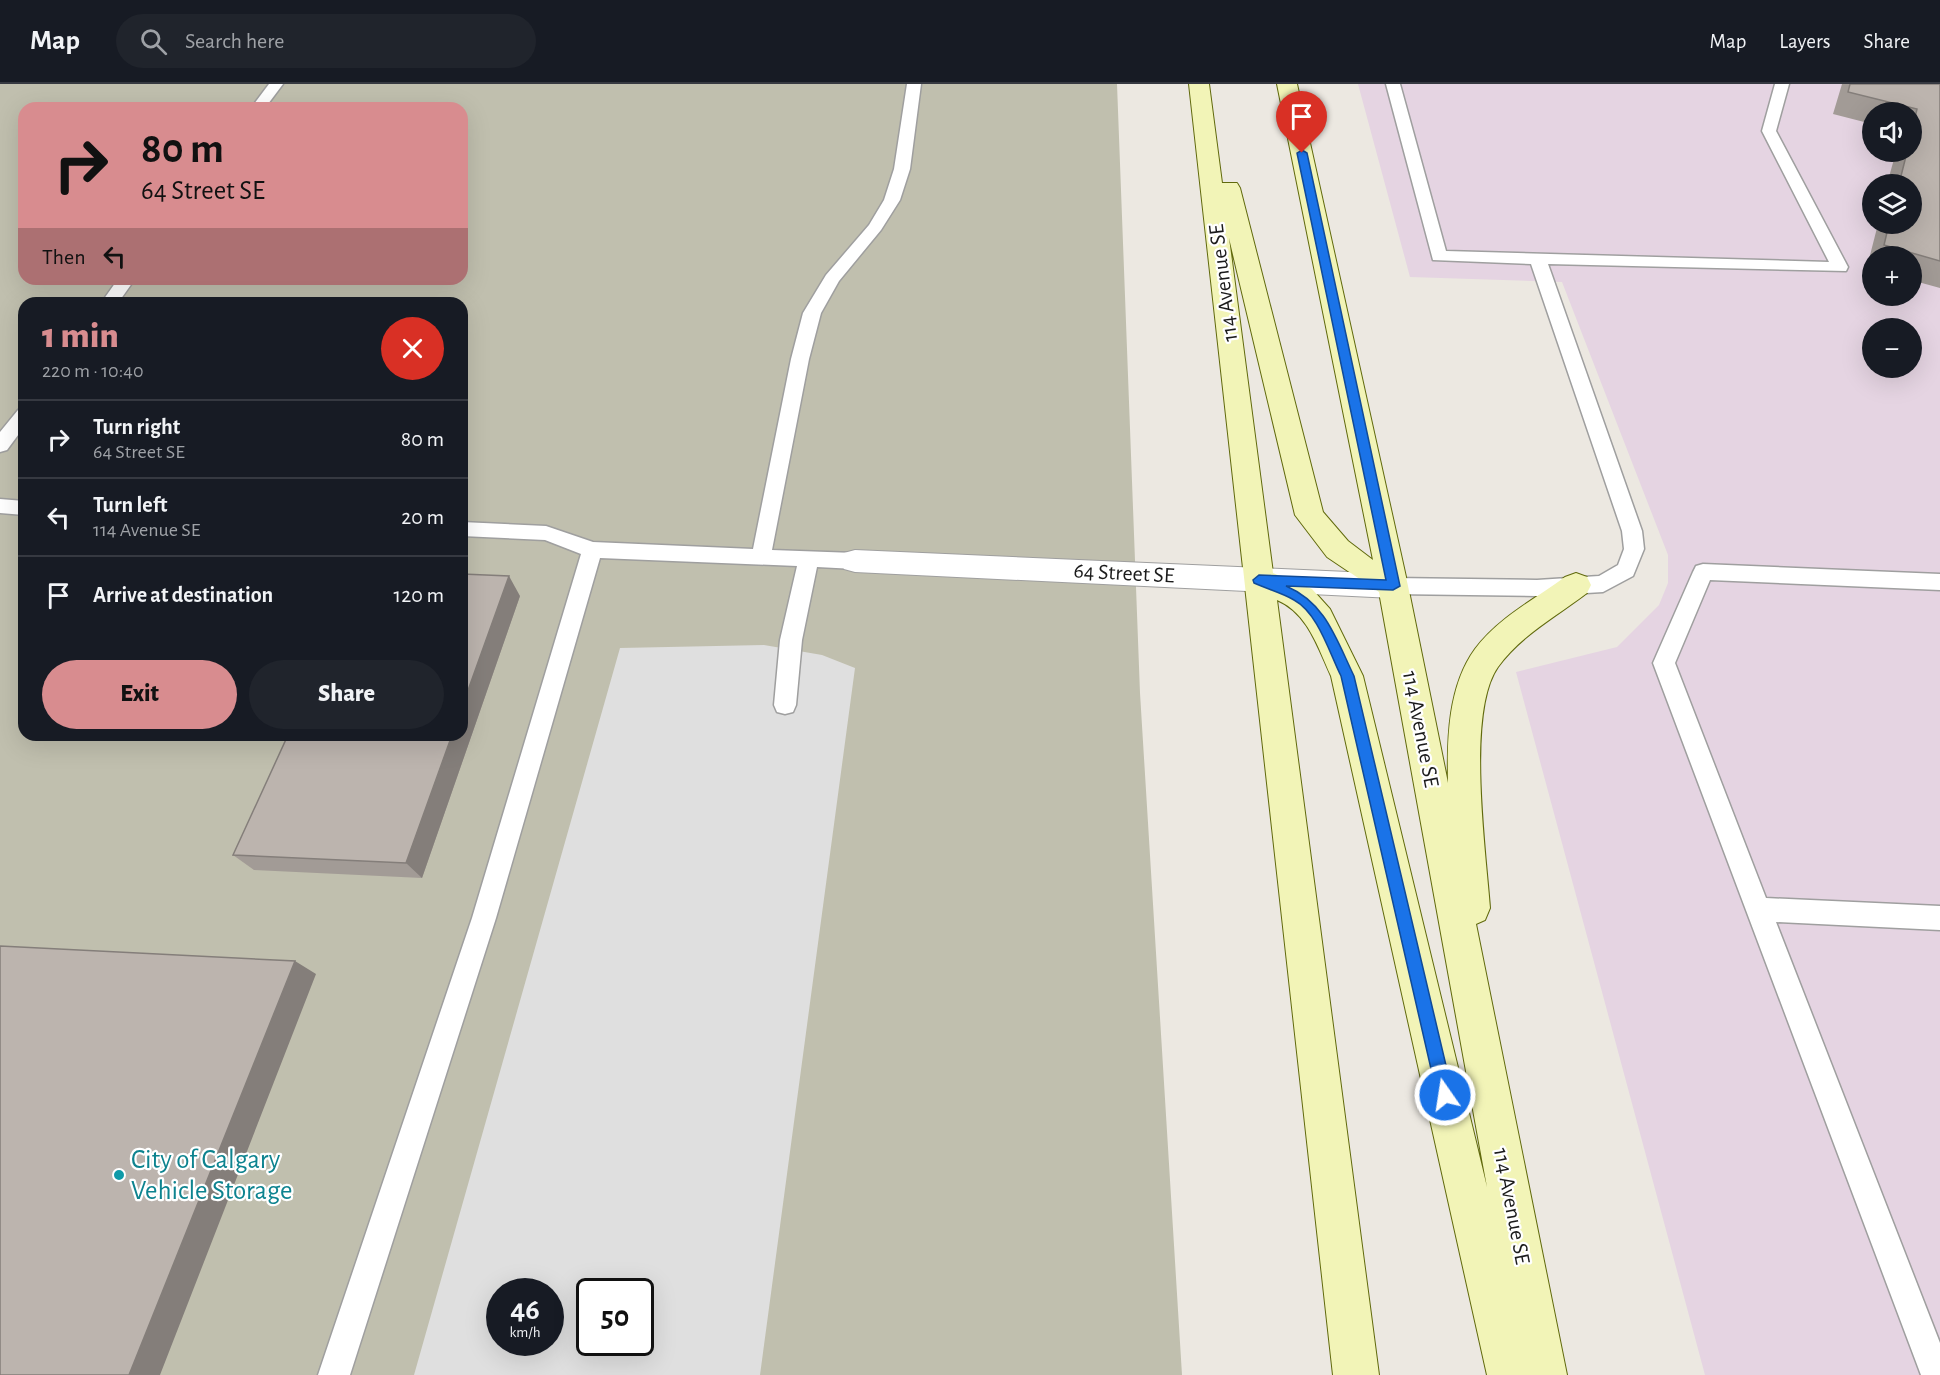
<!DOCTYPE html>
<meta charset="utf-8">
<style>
:root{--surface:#171b24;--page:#20242c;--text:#f1f3f6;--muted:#9ea1a6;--line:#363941;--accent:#d88c8f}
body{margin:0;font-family:"Alegreya Sans",sans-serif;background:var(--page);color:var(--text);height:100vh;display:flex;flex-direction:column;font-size:22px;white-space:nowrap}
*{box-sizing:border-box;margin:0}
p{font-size:20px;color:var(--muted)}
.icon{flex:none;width:33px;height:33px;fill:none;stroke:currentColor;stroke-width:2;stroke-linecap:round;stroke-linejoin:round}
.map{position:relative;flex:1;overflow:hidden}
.side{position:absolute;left:18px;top:213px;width:450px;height:444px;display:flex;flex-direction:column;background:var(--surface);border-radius:18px;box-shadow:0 6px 24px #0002}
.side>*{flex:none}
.hud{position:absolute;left:18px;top:18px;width:450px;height:183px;border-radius:18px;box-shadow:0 6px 24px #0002;background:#d88c8f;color:#111;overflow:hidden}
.fabs{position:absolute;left:1862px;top:18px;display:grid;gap:12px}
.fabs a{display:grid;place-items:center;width:60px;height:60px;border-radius:50%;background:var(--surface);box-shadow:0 6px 24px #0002;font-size:30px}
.speed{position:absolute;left:486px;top:1194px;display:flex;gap:12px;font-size:30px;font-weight:700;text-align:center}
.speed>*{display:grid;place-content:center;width:78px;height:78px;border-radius:50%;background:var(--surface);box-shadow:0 6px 24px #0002;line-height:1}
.speed small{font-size:15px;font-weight:400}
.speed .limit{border:3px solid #111;border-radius:9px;background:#fff;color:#111}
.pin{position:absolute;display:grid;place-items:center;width:51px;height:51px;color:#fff;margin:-62px -26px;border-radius:50% 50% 50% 0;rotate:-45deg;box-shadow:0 0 6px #0007}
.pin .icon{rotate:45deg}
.me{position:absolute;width:66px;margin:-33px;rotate:347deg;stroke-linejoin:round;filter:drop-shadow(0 0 4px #0008)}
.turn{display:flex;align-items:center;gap:21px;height:126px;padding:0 24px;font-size:27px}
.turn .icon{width:78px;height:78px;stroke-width:2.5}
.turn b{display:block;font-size:42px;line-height:51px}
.then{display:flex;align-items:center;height:57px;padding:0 24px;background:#0003;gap:12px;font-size:22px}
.round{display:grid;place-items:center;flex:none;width:63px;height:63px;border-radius:32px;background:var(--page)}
.summary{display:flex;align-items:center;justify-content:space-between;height:102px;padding:0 24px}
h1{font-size:36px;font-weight:800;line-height:45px;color:var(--accent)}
.button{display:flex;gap:12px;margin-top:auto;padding:12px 24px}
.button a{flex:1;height:69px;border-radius:36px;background:var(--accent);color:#111;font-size:24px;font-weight:800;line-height:69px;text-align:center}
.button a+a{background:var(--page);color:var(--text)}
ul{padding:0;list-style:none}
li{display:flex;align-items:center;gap:18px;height:78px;padding:0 24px;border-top:2px solid var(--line)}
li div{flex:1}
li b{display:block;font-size:22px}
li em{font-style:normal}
header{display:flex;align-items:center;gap:36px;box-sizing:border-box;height:84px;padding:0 30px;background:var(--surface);border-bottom:2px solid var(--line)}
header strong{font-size:28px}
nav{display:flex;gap:33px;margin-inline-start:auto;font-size:21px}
.search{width:420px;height:54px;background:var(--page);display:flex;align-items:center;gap:15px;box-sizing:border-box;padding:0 21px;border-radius:33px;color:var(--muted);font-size:22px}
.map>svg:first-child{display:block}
</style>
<header>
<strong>Map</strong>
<div class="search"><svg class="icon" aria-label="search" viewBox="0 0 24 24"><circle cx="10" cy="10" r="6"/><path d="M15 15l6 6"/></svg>Search here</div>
<nav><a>Map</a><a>Layers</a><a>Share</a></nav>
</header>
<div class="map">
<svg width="1940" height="1291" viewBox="0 0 1940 1291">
<rect width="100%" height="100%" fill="#ece8e1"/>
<!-- industrial -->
<path fill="#e5d4e2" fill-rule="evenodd" d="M1358 0H1940V1291H1705L1516 588 1617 563 1659 521 1668 499V471L1562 198 1410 193ZM1872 28H1911V68H1872ZM1872 100H1911V140H1872ZM1872 172H1911V212H1872ZM1872 244H1911V284H1872Z"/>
<!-- construction -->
<path fill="#c0bfae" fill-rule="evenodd" d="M0 0H1117L1140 609 1182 1291H0ZM24 24H462V195H24ZM24 219H462V651H24ZM500 1208H550V1258H500ZM590 1208H640V1258H590Z"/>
<!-- parking -->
<path fill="#dfdfdf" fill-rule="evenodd" d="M764 561 822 571 855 584 760 1291H414L620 564ZM500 1208H550V1258H500ZM590 1208H640V1258H590Z"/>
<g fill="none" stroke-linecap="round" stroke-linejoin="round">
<!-- service casing -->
<g stroke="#9f9f9f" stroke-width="3">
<path id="service" d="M269 0H283L265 24H251Z
M907 0H921L910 85 900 116 881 146 839 197 821 229 809 275 772 466 855 469 862 472 865 477 862 482 855 485 817 483 802 556 796 621 793 628 785 630 777 628 774 621 780 556 797 482 600 474 496 834 350 1291H318L472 834 581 470 545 456 462 452V438L546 442 593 458 753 465 791 275 803 229 826 191 869 141 884 116 894 85Z
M1386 0H1400L1446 167 1829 178 1762 47 1775 0H1789L1776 47 1848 183 1846 187 1548 180 1642 447 1644 465 1633 492 1603 508 1537 512 1393 510 1386 508 1383 502 1386 496 1393 494 1537 496 1599 492 1618 481 1624 465 1622 447 1531 180 1433 176Z
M118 195H135L118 219H101Z
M24 324V343L7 366 0 368V348L18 326Z
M0 415 24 417V431L0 429Z
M1703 480 1940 490V506L1710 496 1675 579 1766 814 1940 822V846L1776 838 1940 1259V1291H1921L1653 579 1693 488 1696 482Z"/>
</g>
<!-- minor casing -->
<g stroke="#9f9f9f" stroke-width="2">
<path id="minor" d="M855 466 1393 490 1404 494 1408 502 1404 510 1393 514 855 488 844 485 840 477 844 469Z"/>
</g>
<!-- secondary casing -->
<g stroke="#60690c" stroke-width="2">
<path id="secondary" d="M1189 0H1209L1222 99H1237L1240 104 1323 428 1348 457 1373 476 1277 0H1297L1408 502 1448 699C1447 655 1448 602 1475 565 1498 534 1535 515 1565 493L1576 489 1587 493 1591 501 1587 509C1557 532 1520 552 1498 583 1466 628 1486 768 1490 824L1485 836 1476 840 1567 1291H1487L1331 592C1318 564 1308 529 1277 516L1379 1291H1333ZM1229 154 1295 431 1327 473 1379 508 1487 1103 1363 592 1330 525 1312 505 1273 489Z"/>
</g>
<!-- service -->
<use href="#service" fill="#fff" fill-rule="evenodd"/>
<!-- minor -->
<use href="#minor" fill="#fff" fill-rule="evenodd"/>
<!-- secondary -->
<use href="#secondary" fill="#f2f4b7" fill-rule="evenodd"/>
</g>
<!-- wall -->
<path fill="#a29b96" d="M1842 0H1940V204L1911 196V172H1872V184L1867 183 1878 140H1911V100H1887L1896 68H1911V28H1872V40L1833 30Z
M520 512 422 794 254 786 233 771Z"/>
<!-- shaded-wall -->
<path fill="#847e7a" d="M509 492 520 512 422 794 406 779 452 651H462V623Z
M295 877 316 890 160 1291H129Z"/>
<!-- building -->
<path fill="#bcb4ae" stroke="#847e7a" stroke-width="1.5" d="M1850 0H1940V177L1884 161 1889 140H1911V100H1899L1907 68H1911V50L1917 25 1848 8Z
M462 490 509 492 462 623Z
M288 651H452L406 779 233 771Z
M0 862 295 877 129 1291H0Z"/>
<!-- route -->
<path fill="#1a73e8" stroke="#114b97" stroke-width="1.5" d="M1302 66 1307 69 1400 502 1393 506 1286 502C1326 519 1336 555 1354 592L1453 1011 1451 1017 1445 1020 1439 1017 1437 1011 1341 592C1329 568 1318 529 1294 516 1282 509 1267 505 1254 499L1253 496 1259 491 1386 496 1297 69Z"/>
<!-- markers -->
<circle fill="#0f9aa8" stroke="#fff" stroke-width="2" cx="119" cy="1091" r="6"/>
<g text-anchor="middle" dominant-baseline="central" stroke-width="4.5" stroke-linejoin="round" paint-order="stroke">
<!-- street labels -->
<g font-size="22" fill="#1b1b1b" stroke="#fff">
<text transform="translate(1223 199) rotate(-97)">114 Avenue SE</text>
<text transform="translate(1124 489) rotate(3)">64 Street SE</text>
<text transform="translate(1421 645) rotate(79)">114 Avenue SE</text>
<text transform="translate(1512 1122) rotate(79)">114 Avenue SE</text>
</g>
<!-- near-culture labels -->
<g font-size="27" fill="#0d838f" stroke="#fff" text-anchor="start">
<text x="131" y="1075">City of Calgary<tspan x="131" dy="31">Vehicle Storage</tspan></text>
</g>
</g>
</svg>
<div class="fabs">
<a><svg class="icon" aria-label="sound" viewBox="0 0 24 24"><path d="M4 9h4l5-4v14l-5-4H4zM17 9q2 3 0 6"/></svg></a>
<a><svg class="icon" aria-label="layers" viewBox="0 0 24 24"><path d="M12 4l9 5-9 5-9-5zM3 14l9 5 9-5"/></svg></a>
<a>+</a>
<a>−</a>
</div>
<div class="speed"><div>46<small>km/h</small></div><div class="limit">50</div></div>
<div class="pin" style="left:1302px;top:69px;background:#d93025"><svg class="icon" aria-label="arrive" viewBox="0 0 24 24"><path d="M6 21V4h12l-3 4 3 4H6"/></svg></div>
<svg class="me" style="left:1445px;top:1011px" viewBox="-20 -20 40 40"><circle r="17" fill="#1a73e8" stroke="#fff" stroke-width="3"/><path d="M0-11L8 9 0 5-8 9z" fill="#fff"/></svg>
<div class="hud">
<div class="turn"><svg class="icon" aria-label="right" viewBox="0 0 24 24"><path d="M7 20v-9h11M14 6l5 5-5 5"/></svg><div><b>80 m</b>64 Street SE</div></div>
<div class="then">Then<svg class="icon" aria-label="left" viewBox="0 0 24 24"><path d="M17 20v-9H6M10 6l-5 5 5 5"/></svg></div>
</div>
<section class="side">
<div class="summary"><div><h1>1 min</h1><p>220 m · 10:40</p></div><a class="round" style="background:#d93025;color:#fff"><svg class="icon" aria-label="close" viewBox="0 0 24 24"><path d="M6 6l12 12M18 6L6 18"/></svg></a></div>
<ul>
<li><svg class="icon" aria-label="right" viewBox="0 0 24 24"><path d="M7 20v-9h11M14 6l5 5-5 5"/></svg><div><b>Turn right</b><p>64 Street SE</p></div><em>80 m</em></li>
<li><svg class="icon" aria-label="left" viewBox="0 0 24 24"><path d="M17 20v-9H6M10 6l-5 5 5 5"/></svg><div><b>Turn left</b><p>114 Avenue SE</p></div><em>20 m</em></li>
<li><svg class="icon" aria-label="arrive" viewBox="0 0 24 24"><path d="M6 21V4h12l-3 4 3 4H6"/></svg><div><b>Arrive at destination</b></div><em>120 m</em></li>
</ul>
<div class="button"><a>Exit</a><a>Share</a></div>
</section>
</div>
